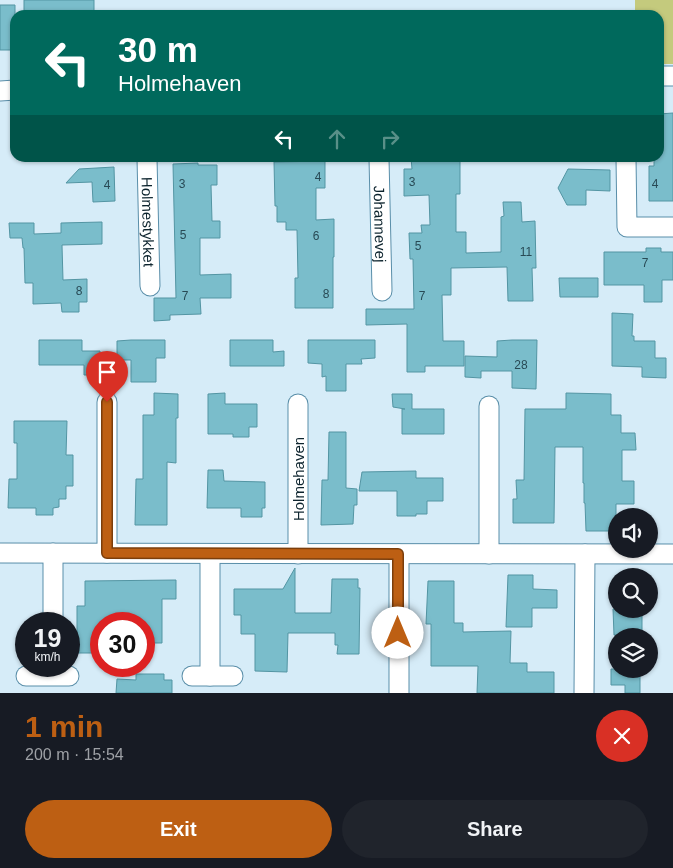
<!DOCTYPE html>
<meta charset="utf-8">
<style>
:root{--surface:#171b24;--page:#20242c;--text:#f1f3f6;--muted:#9ea1a6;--accent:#bd5f13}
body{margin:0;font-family:Helvetica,sans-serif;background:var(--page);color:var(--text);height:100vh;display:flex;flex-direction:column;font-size:19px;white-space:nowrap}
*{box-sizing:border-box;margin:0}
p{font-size:16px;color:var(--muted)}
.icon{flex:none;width:28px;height:28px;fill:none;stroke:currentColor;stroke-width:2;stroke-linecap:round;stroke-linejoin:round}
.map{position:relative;height:693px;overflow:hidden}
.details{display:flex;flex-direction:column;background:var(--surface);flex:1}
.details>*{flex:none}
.hud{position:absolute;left:10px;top:10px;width:654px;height:152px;border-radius:15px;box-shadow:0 1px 4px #0004;background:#00695c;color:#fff;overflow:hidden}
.controls{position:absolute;left:608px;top:508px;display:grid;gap:10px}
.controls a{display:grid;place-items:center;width:50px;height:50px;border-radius:50%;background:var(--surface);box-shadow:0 1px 4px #0004;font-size:25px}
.speed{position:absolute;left:15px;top:612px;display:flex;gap:10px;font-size:25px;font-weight:700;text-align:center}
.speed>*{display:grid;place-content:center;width:65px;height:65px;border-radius:50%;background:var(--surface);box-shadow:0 1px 4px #0004;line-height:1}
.speed small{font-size:12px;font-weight:400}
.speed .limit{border:8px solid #d22;background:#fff;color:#111}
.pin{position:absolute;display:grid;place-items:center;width:42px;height:42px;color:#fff;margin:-51px -21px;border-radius:50% 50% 50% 0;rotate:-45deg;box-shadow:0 0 5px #0007}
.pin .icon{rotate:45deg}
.me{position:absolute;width:55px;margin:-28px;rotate:0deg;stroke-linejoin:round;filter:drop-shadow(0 0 4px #0008)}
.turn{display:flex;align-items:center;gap:18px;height:105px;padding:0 25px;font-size:22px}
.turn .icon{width:65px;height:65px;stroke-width:2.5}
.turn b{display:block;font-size:35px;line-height:42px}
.lanes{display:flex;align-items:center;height:48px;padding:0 25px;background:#0003;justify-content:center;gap:25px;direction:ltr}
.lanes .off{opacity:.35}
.round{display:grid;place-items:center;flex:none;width:52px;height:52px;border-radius:26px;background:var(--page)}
.headline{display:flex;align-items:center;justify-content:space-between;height:85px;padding:0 25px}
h1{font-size:30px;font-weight:800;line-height:38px;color:var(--accent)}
.button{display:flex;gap:10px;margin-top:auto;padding:10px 25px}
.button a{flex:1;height:58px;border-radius:30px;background:var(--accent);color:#fff;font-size:20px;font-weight:800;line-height:58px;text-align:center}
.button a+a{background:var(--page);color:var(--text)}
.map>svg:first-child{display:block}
</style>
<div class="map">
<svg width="673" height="693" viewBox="0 0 673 693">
<rect width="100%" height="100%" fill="#d6ecf8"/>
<!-- green -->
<path fill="#c4ca7d" d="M635 0H673V64H659V15H635Z"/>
<!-- building -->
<path fill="#7abdcb" stroke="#5395a3" d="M24 0H94V15H24Z
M0 5H15V50H0Z
M673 113V201H649V166H654V158H659V114Z
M411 158H460V194H456V232H466V253L501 252V217L504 216 503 202H521L522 222 535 221 536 268H532L533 301H508L507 267 451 268V295H442L443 341H464V366H425V372H407V324L366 325V309H414L413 259H410L409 233H422L421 225H430L429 195 404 196V169H412Z
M325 161V188H316V220L334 219V257H333V308H295V278H298L297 230H286V222H277V206H275L274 162Z
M198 163V165H217V185H211L212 221H220V238H200V275L231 274V298H200L201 314 170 315V320L154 321V298H176L173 164Z
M114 167 115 201 93 202 92 182 66 183 79 169Z
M568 169 610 170V191L586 190V205H567L558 188Z
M102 222V244L62 245 63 280 87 279V302H79V312H62L61 303 33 304V283H25L24 248H23L22 238H10L9 223H34V234L61 233V223Z
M646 248H661V252H673V280H662V302H644V285H604V252H646Z
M559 278H598V297H560Z
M612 313 633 314 632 336H634V341H655V358H666V378L642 377V367L612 366Z
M39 340H82V351H100V375H84V365H39Z
M131 340H165V358H156V382H131V360H117V341Z
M230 340H273V352L284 351V366H230Z
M308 340H375V358L361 359 362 364H346V391H326V376L322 377V364L308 363Z
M512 340H537L536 389 512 388V371H481V378L465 377V356L497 357V341Z
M154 393 178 394V418H176V463L167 462V525H135L136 479H143V415H154Z
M225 393V404H257V427H249V437H233V434H208V394Z
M566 393 611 394V415H621V433H635L636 450H622V481H634V504H616V531H586L585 503H584V483H583V447H555L554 523H513V499H517L516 480H524L525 409H566Z
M392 394H412V409H444V434H402V409H405L393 407Z
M14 421H67L66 455H73V486H66V499H59V507L53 508V515H36V508H8L9 479H17V443H14Z
M329 432H346V488L357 489V505H354L353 524 321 525 322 480H328Z
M208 470H223L224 481 265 482V508H262V517H241V508H207Z
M416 471V478H443V501H427V514H416V516H397V491H359L362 472Z
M295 568V613H331L332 579H358V588H360L359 654H337L338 645H335V633H288L287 672 255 671V634H241V615H234V589H283Z
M508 575H533V589L557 590V608H532V627H506Z
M176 580V599H162V643H144V624H101V653H77V606H85V581Z
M428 581H454V623H463V632L511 631 510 663H527V672H554V693H477L478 666H431V624H426Z
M613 609H642V635H614Z
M611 669H640V693H625V685H611Z
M136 674H164V680H172V693H116L117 679 136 680Z"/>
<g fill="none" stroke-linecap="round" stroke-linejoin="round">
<!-- minor casing -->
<g stroke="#598ea9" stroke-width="21">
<g id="minor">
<path d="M659 76H673"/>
<path d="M0 91 15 90"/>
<path id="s1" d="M147 158 150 286"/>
<path id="s2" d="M379 158 382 291"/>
<path d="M626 158 627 227H673"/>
<path d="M298 404V554"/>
<path d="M489 406V554"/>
<path d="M0 553 673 554"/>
<path d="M107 553V402"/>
<path d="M210 554V676"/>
<path d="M53 624V553"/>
<path d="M26 676H69"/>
<path d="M192 676H233"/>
<path d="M399 693V554"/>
<path d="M584 693 585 554"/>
</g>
</g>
<!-- minor -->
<use href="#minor" stroke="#fff" stroke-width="19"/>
</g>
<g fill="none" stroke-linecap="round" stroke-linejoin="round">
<!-- route casing -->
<g stroke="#7b3e0c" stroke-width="12">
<path id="route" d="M107 402V553L398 554V633"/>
</g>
<!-- route -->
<use href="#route" stroke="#bd5f13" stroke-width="9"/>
</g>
<g text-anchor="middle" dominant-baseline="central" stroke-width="4.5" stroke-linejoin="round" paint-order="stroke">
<!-- number labels -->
<g font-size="12" fill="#284a55">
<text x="318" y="177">4</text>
<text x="412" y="182">3</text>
<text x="182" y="184">3</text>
<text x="655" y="184">4</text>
<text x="107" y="185">4</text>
<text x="183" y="235">5</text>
<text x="316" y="236">6</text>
<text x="418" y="246">5</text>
<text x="526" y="252">11</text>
<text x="645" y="263">7</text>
<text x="79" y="291">8</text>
<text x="326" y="294">8</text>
<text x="185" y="296">7</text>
<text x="422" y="296">7</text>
<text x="521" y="365">28</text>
</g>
<!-- street labels -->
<g font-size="15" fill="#0d242e" stroke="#fff">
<text stroke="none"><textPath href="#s1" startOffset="64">Holmestykket</textPath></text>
<text stroke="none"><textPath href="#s2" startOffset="66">Johannevej</textPath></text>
<text transform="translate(298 479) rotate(-90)">Holmehaven</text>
</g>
</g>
</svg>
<div class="controls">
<a><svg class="icon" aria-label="sound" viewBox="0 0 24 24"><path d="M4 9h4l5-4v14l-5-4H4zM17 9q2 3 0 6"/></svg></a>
<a><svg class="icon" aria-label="search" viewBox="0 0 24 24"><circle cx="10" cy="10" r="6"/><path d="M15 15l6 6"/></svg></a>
<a><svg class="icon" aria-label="layers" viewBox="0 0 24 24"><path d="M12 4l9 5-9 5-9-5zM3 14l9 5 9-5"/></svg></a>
</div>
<div class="speed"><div>19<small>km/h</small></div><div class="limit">30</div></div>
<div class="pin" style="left:107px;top:402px;background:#d93025"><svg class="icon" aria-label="arrive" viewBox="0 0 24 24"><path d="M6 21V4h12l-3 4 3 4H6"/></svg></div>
<svg class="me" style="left:398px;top:633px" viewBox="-20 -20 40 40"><circle r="19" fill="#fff"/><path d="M0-13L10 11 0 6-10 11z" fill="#bd5f13"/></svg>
<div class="hud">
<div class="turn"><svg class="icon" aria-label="left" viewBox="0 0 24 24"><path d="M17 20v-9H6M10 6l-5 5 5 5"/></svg><div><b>30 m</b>Holmehaven</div></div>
<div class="lanes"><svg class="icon" aria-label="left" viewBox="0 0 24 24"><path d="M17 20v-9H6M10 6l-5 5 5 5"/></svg><svg class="icon off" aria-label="ahead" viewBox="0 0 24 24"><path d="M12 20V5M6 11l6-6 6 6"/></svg><svg class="icon off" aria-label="right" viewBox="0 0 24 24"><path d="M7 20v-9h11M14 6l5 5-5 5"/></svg></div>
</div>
</div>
<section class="details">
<div class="headline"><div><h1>1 min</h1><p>200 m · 15:54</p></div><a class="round" style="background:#d93025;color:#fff"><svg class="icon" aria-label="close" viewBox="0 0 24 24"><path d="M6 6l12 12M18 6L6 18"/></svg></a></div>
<div class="button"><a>Exit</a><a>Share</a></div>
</section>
